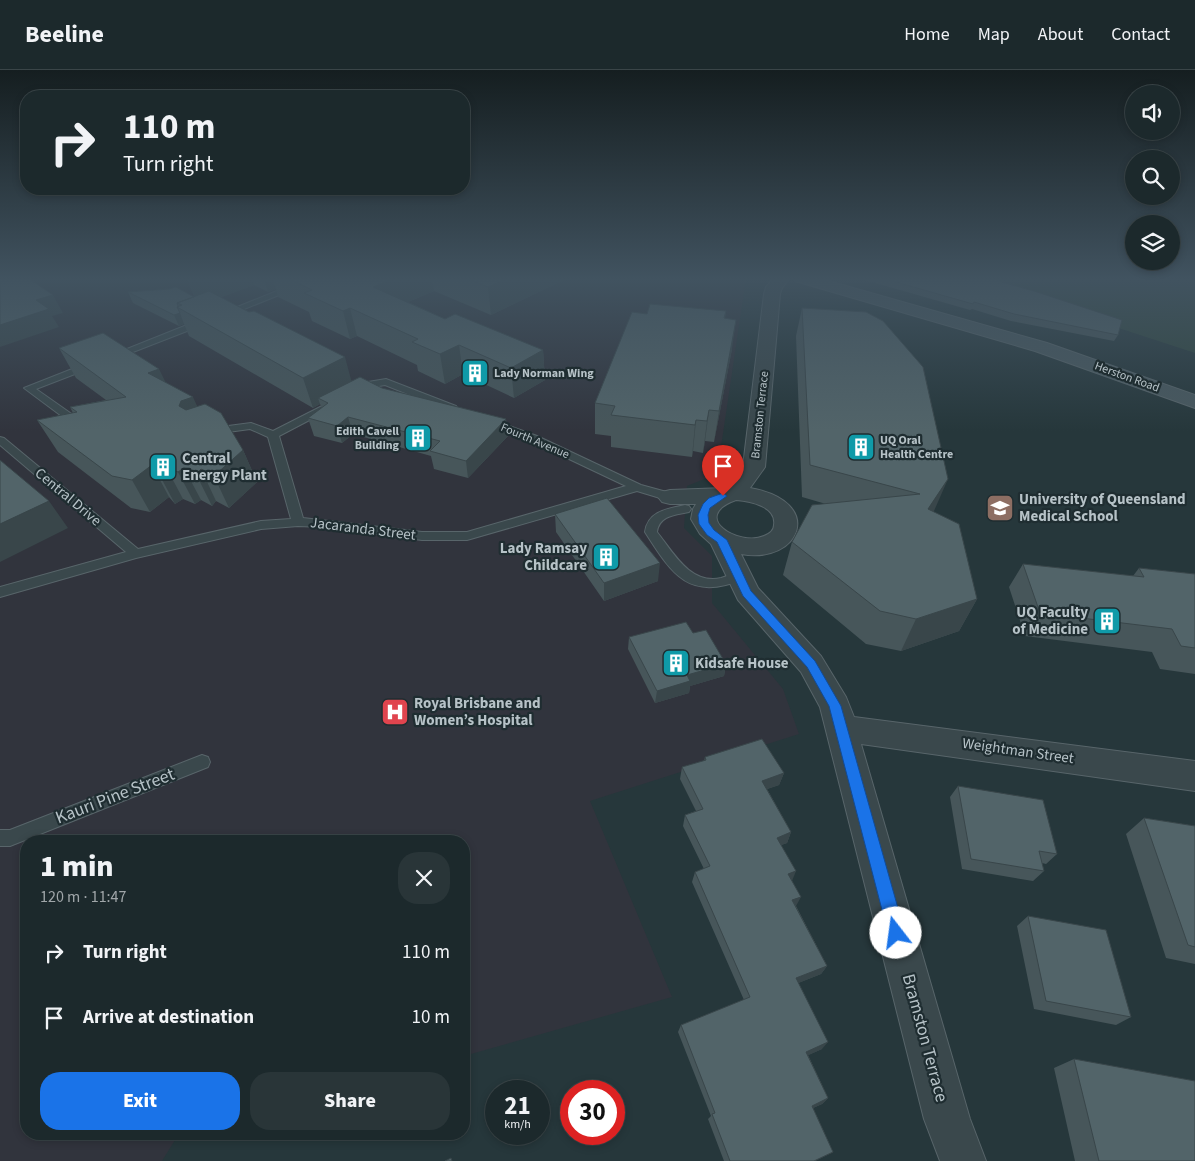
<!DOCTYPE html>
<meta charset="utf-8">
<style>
:root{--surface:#1c292c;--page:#293538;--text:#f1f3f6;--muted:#a0a6a9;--line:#3a4548;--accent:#1a73e8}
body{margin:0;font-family:"Source Sans 3",sans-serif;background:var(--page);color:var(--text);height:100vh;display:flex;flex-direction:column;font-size:19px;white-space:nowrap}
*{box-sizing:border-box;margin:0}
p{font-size:16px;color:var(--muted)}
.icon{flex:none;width:28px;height:28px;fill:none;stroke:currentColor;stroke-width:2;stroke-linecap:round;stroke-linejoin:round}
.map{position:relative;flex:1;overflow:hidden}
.sheet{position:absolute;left:20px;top:765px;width:450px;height:305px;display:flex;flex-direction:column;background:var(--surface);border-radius:20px;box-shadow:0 2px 8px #0003,0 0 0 1px var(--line)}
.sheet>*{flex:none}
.hud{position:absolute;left:20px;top:20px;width:450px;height:105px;border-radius:20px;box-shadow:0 2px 8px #0003,0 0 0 1px var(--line);background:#1c292c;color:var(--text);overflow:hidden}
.buttons{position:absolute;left:1125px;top:15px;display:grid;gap:10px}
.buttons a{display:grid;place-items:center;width:55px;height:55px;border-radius:50%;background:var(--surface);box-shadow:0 2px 8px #0003,0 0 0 1px var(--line);font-size:25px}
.speed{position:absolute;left:485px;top:1010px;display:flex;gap:10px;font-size:25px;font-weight:700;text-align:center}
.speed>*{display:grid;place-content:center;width:65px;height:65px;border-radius:50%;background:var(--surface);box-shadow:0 2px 8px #0003,0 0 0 1px var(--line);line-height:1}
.speed small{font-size:12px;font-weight:400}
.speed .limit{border:8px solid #d22;background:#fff;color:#111}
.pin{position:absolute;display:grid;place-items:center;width:42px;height:42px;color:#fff;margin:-51px -21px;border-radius:50% 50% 50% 0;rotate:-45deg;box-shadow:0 0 5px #0007}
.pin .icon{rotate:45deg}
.me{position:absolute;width:55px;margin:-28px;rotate:345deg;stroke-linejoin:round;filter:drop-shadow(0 0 4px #0008)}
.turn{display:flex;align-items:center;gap:18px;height:105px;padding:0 20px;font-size:22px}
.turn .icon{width:65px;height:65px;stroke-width:2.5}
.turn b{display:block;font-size:35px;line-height:42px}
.round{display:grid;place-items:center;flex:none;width:52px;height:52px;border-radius:20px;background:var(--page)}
.overview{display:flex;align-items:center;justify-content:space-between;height:85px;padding:0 20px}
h1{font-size:30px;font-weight:800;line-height:38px}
.cta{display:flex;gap:10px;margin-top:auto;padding:10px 20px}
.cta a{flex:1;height:58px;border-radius:20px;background:var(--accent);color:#fff;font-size:20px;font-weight:800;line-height:58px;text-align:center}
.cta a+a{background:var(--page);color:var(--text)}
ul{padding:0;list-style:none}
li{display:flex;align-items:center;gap:15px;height:65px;padding:0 20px}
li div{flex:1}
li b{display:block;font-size:19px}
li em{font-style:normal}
header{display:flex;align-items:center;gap:30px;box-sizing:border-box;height:70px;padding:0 25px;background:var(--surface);border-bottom:1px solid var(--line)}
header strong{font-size:24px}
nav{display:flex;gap:28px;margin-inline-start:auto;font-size:18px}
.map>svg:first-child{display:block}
</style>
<header>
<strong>Beeline</strong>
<nav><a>Home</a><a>Map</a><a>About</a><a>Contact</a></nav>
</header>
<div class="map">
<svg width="1195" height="1091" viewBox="0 0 1195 1091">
<rect width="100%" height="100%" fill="#26373b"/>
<!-- medical -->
<path fill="#31343d" d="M0 208H746L717 404 687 416 684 458 712 486V533L783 619 799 664 590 731 672 927 464 986V771H26V1064H196L175 1070 162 1091H0Z"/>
<!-- green -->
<path fill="#30463e" d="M966 208H1195V283Z"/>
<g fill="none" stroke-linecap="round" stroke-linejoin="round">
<!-- service casing -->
<g stroke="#58656a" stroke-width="2">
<path id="service" d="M309 208H321L227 246 220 244Z
M202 249 206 252 205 254 115 289 112 290 107 287Z
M90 292 95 295 93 297 36 319 83 352 84 354 83 356H75L24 318Z
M386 309 456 336 457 338 452 341 448 340 385 315 373 317 357 324 352 321 368 312Z
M334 330 339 333 338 335 279 366 303 448 422 462H467L626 416 529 370 486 354 485 352 486 350 490 349 537 366 641 415 674 424 676 427 670 431 637 421 467 470H422L323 457 298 456 261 459 136 488 0 527V517L126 482 0 375V367L4 368 138 479 261 451 291 449 268 367 250 359 213 364 208 361 213 358 251 353 273 361Z
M685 435 689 436 691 439 689 442C676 445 659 445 657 462 673 482 690 515 721 508 729 506 735 500 744 503L746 506 744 509C689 531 673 506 645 462 648 441 667 439 685 435Z
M202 685 208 687 210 692 208 697 10 776H0V760H10Z"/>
</g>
<!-- minor casing -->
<g stroke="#58656a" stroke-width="2">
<path id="minor" d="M774 208H790L782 218 780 224 765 397 750 418C826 431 801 495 741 484L758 518 821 586 846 627 854 647 1195 691V721L861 674 970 1049 986 1091H940L924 1049 820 637 801 602 738 530 711 474 700 464 691 449 693 439 696 434H670L662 432 658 427 662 422 670 420 726 418 743 396 764 224 766 217ZM736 430C749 431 777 436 774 455 774 461 769 464 764 466 739 477 689 447 736 430Z"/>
</g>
<!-- secondary casing -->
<g stroke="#58656a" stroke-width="2">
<path id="secondary" d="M793 208H818L1047 273 1195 325V338L1035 281 795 211Z"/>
</g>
<!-- service -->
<use href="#service" fill="#3a484c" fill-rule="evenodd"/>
<!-- minor -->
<use href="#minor" fill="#3a484c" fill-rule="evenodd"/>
<!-- secondary -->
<use href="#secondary" fill="#48585e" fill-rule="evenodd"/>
</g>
<!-- wall -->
<path fill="#47565a" d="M187 208H568L491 245 434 221 408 232 445 249 543 280 545 310 514 328 463 304 445 314 418 301 417 295 357 266 350 269 312 251 309 242 278 227 276 219 268 222 254 215 221 227 352 311 506 349 508 366 468 408 434 399 431 386 353 364 342 373 314 366 308 348 322 338 320 334 313 338 189 266 184 254 179 256 133 233 128 222 194 226Z
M858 208H993L999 210 998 212 1118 265 1114 271 1011 251 972 239 970 240Z
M802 238 933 442 977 529 959 561 901 581 866 574 783 505 792 472 826 434 802 427 796 266Z
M726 241 725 248 732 279 714 372 705 371 703 383 693 381 692 387 611 377V366L595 364V333Z
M59 278 166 313 197 336 243 380 257 412 229 438 216 431 212 436 201 430 195 434 183 429 175 434 169 427 150 442 131 438 58 382 37 350 73 343 70 337 106 330 76 308Z
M555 444 658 511 604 531 556 462Z
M1023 494 1133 506 1139 498 1195 504V604L1160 599 1152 582 1025 566 1009 517Z
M693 563 726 594 724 606 690 616 689 623 655 633 628 579 629 567Z
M705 687 784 703 779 715 767 719 791 762 787 773 781 775 792 811 796 836 827 896 821 904 798 913 822 979 808 985 828 1028 822 1034 813 1038 833 1082 815 1091H724L708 1049 711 1046 678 962 681 955 744 930 692 812 695 802 704 799 683 756 685 745 696 741 680 709 682 697 704 691Z
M958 716 1057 784 1046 794 1042 793 1044 801 1033 811 962 799 950 727Z
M1144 748 1195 756V894L1166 888 1126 764Z
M1028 846 1131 947 1116 955 1034 939 1017 856Z
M1074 989 1195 1091H1075L1054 998Z"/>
<!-- shaded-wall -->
<path fill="#39464a" d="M188 208H252L254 215 198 236 187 209Z
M264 208H272L276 219 268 222Z
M395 208H432L434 221 379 244 373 217Z
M508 208H568L491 245 488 217Z
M53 225 63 243 52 246 59 257 0 277V255L36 230Z
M350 238 357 266 350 269 343 241Z
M180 243 184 254 179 256 174 245Z
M736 250 732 279 714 372 719 341Z
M459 275 463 304 445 314 440 284Z
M543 280 545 310 514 328 511 298Z
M345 287 353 317 318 328 320 334 313 338 303 308Z
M159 299 174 329 148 303Z
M193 327 207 358 179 336 181 331Z
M709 340 705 371 703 383 707 351Z
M348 347 353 364 342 373 337 356Z
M506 349 508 366 468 408 466 391Z
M696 350 693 381 692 387 695 355Z
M243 380 257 412 229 438 214 406Z
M152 395 169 427 150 442 132 410Z
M166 397 183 429 175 434 158 402Z
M184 398 201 430 195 434 178 402Z
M201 399 216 431 212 436 196 404Z
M948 409 934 441 914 472 928 439Z
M49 431 68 458 0 492V454Z
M660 493 658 511 604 531V513Z
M977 529 959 561 901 581 916 549Z
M726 594 724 606 690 616 689 623 655 633 657 621 687 605Z
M784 703 779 715 758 722 762 711Z
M791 762 787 773 773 778 777 768Z
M796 801 792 811 788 804Z
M801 827 796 836 792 830Z
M827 896 821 904 791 916 796 908Z
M828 972 822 979 800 989 806 982Z
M828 1028 822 1034 806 1041 812 1036Z"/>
<!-- building -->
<path fill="#526469" stroke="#39464a" d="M0 208H28L53 225 36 230 49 239 0 255Z
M288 208H395L373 217 445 249 455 244 543 280 511 298 459 275 440 284 412 272 418 269 350 238 343 241 304 223 312 220Z
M465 208H508L488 217Z
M882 208H993L999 210 998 211 1034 221 1122 250 1118 265 1014 244 974 232 973 234Z
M176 217 194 227 177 233 178 236 177 237 180 243 174 245 128 222 169 219Z
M209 221 249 242 254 241 345 287 303 308 177 237 182 235 177 233Z
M650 234 726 241 724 248 736 250 719 341 709 340 707 351 696 350 695 355 611 345 615 336 595 333 632 242 647 244Z
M802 238 866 242 883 251 923 297 948 409 928 439 959 454 977 529 916 549 880 541 792 472 812 435 920 424 810 395Z
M103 263 159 299 148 303 193 327 181 331 179 336 186 340 205 334 221 343 243 380 214 406 201 399 196 404 184 398 178 402 166 397 158 402 152 395 132 410 112 406 37 350 77 342 70 337 126 327 59 278Z
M360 307 382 318 506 349 466 391 430 381 440 371 348 347 337 356 308 348 328 333 318 328Z
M0 390 49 431 0 454Z
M607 428 660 493 604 513 555 444Z
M1023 494 1144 507 1139 498 1195 504V578L1181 576 1172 559 1040 543Z
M686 552 693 563 706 560 726 594 687 605 690 611 657 621 629 567Z
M762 669 784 703 762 711 791 762 777 768 796 801 788 804 801 827 792 830 827 896 796 908 828 972 806 982 828 1028 812 1036 833 1082 814 1091H730L712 1044 715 1043 681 955 750 927 695 802 710 796 685 745 703 739 682 697 706 690 705 687Z
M958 716 1043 730 1057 784 1039 781 1044 801 971 789Z
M1144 748 1195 756V877L1188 875Z
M1028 846 1106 860 1131 947 1046 931Z
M1074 989 1195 1011V1091H1099Z
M451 1088 452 1091H445Z"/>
<!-- sky -->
<linearGradient id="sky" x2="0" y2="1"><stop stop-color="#151e20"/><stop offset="0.58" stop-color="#415360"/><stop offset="1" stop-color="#415360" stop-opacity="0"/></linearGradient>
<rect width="1195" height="361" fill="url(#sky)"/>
<!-- route -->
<path fill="#1a73e8" stroke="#114b97" d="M723 423 727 426 710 438 708 445 709 453 714 460 727 470 751 521 815 591 841 636 905 863 902 869 896 871 891 869 888 863 829 636 807 597 743 526 717 472 707 465 699 454 698 445 703 434 709 428Z"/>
<!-- icons -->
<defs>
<g id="building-square" transform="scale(1.4375)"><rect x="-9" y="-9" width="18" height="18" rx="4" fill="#0f9aa8" stroke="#1f2d31"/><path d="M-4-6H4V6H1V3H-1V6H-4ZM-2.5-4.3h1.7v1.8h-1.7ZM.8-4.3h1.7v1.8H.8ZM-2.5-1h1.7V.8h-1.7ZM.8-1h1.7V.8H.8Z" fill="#fff"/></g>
<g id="university-square" transform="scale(1.4375)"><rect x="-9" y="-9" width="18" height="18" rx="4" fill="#8d6e63" stroke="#1f2d31"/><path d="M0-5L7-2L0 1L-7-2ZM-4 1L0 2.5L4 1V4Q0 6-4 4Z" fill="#fff"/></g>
<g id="hospital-square" transform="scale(1.4375)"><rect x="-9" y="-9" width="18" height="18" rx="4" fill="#e0444e" stroke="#1f2d31"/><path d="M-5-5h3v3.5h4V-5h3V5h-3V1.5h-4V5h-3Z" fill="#fff"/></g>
</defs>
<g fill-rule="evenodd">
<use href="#building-square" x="475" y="303"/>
<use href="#building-square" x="418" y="368"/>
<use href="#building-square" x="861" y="377"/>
<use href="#building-square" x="163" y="397"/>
<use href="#university-square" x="1000" y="438"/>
<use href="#building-square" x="606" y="487"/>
<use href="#building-square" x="1107" y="551"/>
<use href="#building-square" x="676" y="593"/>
<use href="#hospital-square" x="395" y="642"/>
</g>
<g text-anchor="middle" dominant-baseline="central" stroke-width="4.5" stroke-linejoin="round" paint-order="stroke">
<!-- far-poi labels -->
<g font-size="12" font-weight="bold" fill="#b6c2c7" stroke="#1f2d31" text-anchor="start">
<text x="494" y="303">Lady Norman Wing</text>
<text x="399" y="361" text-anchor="end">Edith Cavell<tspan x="399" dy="14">Building</tspan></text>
<text x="880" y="370">UQ Oral<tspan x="880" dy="14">Health Centre</tspan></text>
</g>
<!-- far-street labels -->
<g font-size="12" fill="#b6c2c7" stroke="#1f2d31">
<text transform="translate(1127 307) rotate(20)">Herston Road</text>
<text transform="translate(760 345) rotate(-84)">Bramston Terrace</text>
<text transform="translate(535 371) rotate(23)">Fourth Avenue</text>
</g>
<!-- poi labels -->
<g font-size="15" font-weight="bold" fill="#b6c2c7" stroke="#1f2d31" text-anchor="start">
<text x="182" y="388">Central<tspan x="182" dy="17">Energy Plant</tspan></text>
<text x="1019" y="429">University of Queensland<tspan x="1019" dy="17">Medical School</tspan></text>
<text x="587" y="478" text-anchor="end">Lady Ramsay<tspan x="587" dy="17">Childcare</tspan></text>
<text x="1088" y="542" text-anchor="end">UQ Faculty<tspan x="1088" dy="17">of Medicine</tspan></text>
<text x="695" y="593">Kidsafe House</text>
<text x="414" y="633">Royal Brisbane and<tspan x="414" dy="17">Women’s Hospital</tspan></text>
</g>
<!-- street labels -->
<g font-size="15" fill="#b6c2c7" stroke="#1f2d31">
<text transform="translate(68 427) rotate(40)">Central Drive</text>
<text transform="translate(363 459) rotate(7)">Jacaranda Street</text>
<text transform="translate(1018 681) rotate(8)">Weightman Street</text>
</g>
<!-- near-street labels -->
<g font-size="18" fill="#b6c2c7" stroke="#1f2d31">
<text transform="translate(115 726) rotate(-21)">Kauri Pine Street</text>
<text transform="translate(925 968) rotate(75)">Bramston Terrace</text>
</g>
</g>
</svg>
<div class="buttons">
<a><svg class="icon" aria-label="sound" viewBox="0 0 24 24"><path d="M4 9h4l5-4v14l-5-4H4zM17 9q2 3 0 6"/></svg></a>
<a><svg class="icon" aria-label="search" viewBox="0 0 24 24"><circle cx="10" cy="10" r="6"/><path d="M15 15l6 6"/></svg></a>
<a><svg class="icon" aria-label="layers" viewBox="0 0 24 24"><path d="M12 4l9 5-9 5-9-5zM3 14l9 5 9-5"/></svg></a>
</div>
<div class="speed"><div>21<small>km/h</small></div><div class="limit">30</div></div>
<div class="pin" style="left:723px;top:426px;background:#d93025"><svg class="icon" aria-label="arrive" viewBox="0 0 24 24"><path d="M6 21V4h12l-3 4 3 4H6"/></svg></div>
<svg class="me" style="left:896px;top:863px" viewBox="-20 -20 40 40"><circle r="19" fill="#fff"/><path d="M0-13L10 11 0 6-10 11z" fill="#1a73e8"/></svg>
<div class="hud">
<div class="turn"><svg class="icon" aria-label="right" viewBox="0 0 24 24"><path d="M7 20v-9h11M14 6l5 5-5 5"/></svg><div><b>110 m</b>Turn right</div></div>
</div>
<section class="sheet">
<div class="overview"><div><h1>1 min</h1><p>120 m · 11:47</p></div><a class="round"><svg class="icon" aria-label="close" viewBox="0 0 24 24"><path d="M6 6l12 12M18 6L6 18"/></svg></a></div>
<ul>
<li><svg class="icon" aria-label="right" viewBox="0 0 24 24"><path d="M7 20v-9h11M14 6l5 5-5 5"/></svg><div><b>Turn right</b></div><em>110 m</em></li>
<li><svg class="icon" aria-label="arrive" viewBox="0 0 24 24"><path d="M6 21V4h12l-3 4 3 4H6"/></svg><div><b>Arrive at destination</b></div><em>10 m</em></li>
</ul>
<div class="cta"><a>Exit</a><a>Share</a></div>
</section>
</div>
